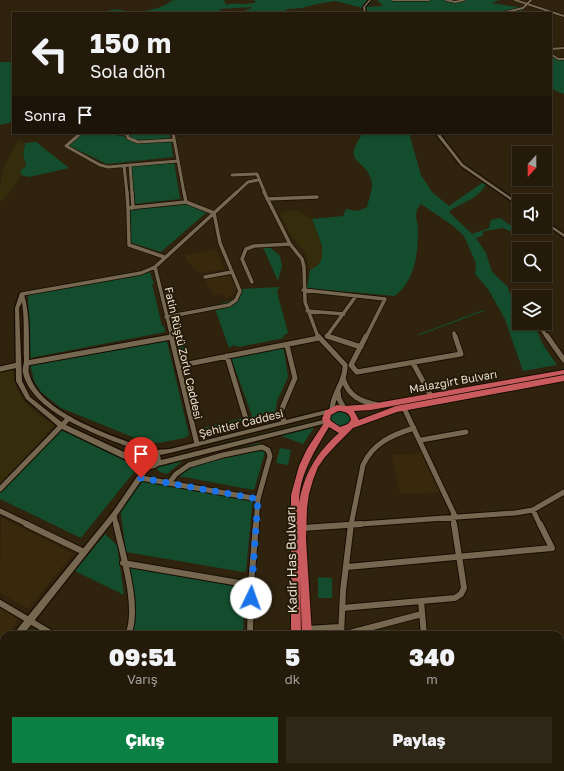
<!DOCTYPE html>
<html lang="tr">
<meta charset="utf-8">
<style>
:root{--surface:#231a0a;--page:#2f2718;--text:#f1f3f6;--muted:#a3a19c;--line:#40382b;--accent:#0b8043}
body{margin:0;font-family:"Golos Text",sans-serif;background:var(--page);color:var(--text);height:100vh;display:flex;flex-direction:column;font-size:15px;white-space:nowrap}
*{box-sizing:border-box;margin:0}
p{font-size:13px;color:var(--muted)}
.icon{flex:none;width:22px;height:22px;fill:none;stroke:currentColor;stroke-width:2;stroke-linecap:round;stroke-linejoin:round}
.map{position:relative;flex:1;overflow:hidden}
.side{position:absolute;left:0px;top:631px;width:564px;height:140px;display:flex;flex-direction:column;background:var(--surface);border-radius:12px 12px 0 0;box-shadow:0 1px 3px #0004,0 0 0 1px var(--line)}
.side>*{flex:none}
.banner{position:absolute;left:12px;top:12px;width:540px;height:122px;border-radius:0px;box-shadow:0 1px 3px #0004,0 0 0 1px var(--line);background:#231a0a;color:var(--text);overflow:hidden}
.needle{width:26px;rotate:201deg}
.buttons{position:absolute;left:512px;top:146px;display:grid;gap:8px}
.buttons a{display:grid;place-items:center;width:40px;height:40px;border-radius:0px;background:var(--surface);box-shadow:0 1px 3px #0004,0 0 0 1px var(--line);font-size:20px}
.pin{position:absolute;display:grid;place-items:center;width:34px;height:34px;color:#fff;margin:-41px -17px;border-radius:50% 50% 50% 0;rotate:-45deg;box-shadow:0 0 4px #0007}
.pin .icon{rotate:45deg}
.me{position:absolute;width:44px;margin:-22px;rotate:3deg;stroke-linejoin:round;filter:drop-shadow(0 0 3px #0008)}
.turn{display:flex;align-items:center;gap:14px;height:84px;padding:0 12px;font-size:18px}
.turn .icon{width:52px;height:52px;stroke-width:2.5}
.turn b{display:block;font-size:28px;line-height:34px}
.then{display:flex;align-items:center;height:38px;padding:0 12px;background:#0003;gap:8px;font-size:15px}
.eta{display:flex;justify-content:space-evenly;align-items:center;height:68px;text-align:center}
.eta b{font-size:24px;font-weight:800;line-height:28px}
.button{display:flex;gap:8px;margin-top:auto;padding:8px 12px}
.button a{flex:1;height:46px;border-radius:0px;background:var(--accent);color:#fff;font-size:16px;font-weight:800;line-height:46px;text-align:center}
.button a+a{background:var(--page);color:var(--text)}
.map>svg:first-child{display:block}
</style>
<div class="map">
<svg width="564" height="771" viewBox="0 0 564 771">
<rect width="100%" height="100%" fill="#2f230e"/>
<!-- built -->
<path fill="#39290c" d="M216 249 224 269 200 273 187 261 185 255Z
M228 272 236 289 227 299 221 294 214 295 203 276Z
M421 451 441 492 400 494 392 455 418 454V452Z
M1 517 73 554 28 609 0 593Z
M0 608 17 618 16 624 7 635H4V639L0 644Z"/>
<!-- green -->
<path fill="#134d2e" d="M173 0H224L226 5C236 2 247 6 257 2L253 0H373L367 7 383 6 377 0H499L492 3 523 8 522 13H364L362 8 336 1 317 4 302 8 288 9 281 13H238L252 8V7L220 9 222 13H96C103 12 115 8 121 10 137 14 158 11 173 0Z
M551 53 558 58H564V94L551 89Z
M0 62H13V122L0 125Z
M81 133H115L123 135 127 140 136 142 171 141 173 157 107 164 69 146 70 142Z
M127 133H169L170 138 142 140 129 138Z
M363 133H409L421 175 432 192 449 206 482 183 486 184C477 201 462 201 449 212L472 234 489 228 491 220 500 218 510 225H518L522 233H515L503 228 484 231 482 233 484 235 476 238 486 253 492 272 508 287 509 292 519 304V323H534L542 343 557 365 523 371 505 319 488 289 475 274 476 263 464 236 452 225 421 204C413 212 417 219 418 228 418 253 416 279 395 296L307 288 310 270 320 262 322 255V246L312 219 343 216 346 209 358 211 367 207C369 198 374 188 371 179 364 157 341 165 363 133Z
M36 142 69 168 29 177 21 175 20 171 26 166 23 155 25 143Z
M174 161 180 199 133 204 131 165Z
M182 202 207 212 161 252 129 242V207Z
M261 243H265L280 256 282 266 278 281Z
M150 272 154 284H152L162 326H164L165 332 30 358 28 297 30 293Z
M279 287 277 292 288 333 283 336 284 338 239 347 233 345 229 348 214 306 235 299 242 289Z
M483 310 484 311 420 335H417Z
M177 314 188 357 180 358 170 315Z
M166 337 189 435 184 438 159 443 145 442 61 408 41 392 34 381 30 363Z
M283 344 288 377 277 401 275 415 200 434 198 429 252 416 230 355Z
M338 410 348 413 352 419 350 423C341 428 338 427 330 420V416Z
M309 422 315 426 303 444 279 435 185 459 167 474 160 472 154 467 178 455Z
M62 425 135 461 137 466 134 472 81 538 0 499V491Z
M259 443 264 445 266 449 254 490 173 475 191 461Z
M280 448 291 450 288 465 276 463Z
M146 478 253 496 246 571 243 572 126 552 120 507Z
M105 534 117 545 124 595 75 571Z
M128 560 245 580 243 635H130L133 628 134 595Z
M318 577 332 578V598H318Z
M0 661 4 663V767H35L32 771H0Z
M58 767H148L134 771H56Z"/>
<!-- sand -->
<path fill="#352c0b" d="M18 140 25 143 23 155 26 166 20 171C21 182 7 195 0 203V186L3 169Z
M296 210 312 219C317 235 333 261 310 270L306 253 293 239 280 214 288 211Z
M13 370C14 398 33 412 55 425L0 484V372Z"/>
<g fill="none" stroke-linecap="round" stroke-linejoin="round">
<!-- minor-far4 casing -->
<g stroke="#170c00" stroke-width="3">
<path id="minor-far4" d="M393 0H429
M446 0 455 2 464 0
M515 0 564 16
M502 13 523 8 531 0
M551 49 564 48
M551 54 558 59H564"/>
</g>
<!-- minor-far3 casing -->
<g stroke="#170c00" stroke-width="4">
<path id="minor-far3" d="M81 133 66 146 100 165 108 167 178 161
M115 133 126 134
M127 133 128 138 138 142 174 140
M173 133 184 193
M130 165 132 193
M124 166 127 193
M232 175 257 174 265 193
M236 193 248 182 258 180"/>
</g>
<!-- minor-far2 casing -->
<g stroke="#170c00" stroke-width="5">
<path id="minor-far2" d="M127 192 128 208
M132 192 133 208
M264 192 290 244 302 259 304 267 305 302 318 337
M267 199 317 197
M164 257 129 245 128 208 186 202
M155 267 172 337
M205 277 232 272
M252 282 242 259 246 249 254 246 290 244
M303 290 385 299 366 337
M22 294 141 273 155 267 237 192
M307 311 344 314
M166 317 229 305 236 300 240 291 220 243 214 213 186 202 184 192
M543 331 547 337
M454 333 455 337
M330 337 327 336 356 296"/>
</g>
<!-- minor-far1 casing -->
<g stroke="#170c00" stroke-width="7">
<path id="minor-far1" d="M171 336 197 444
M318 336 345 365C346 382 332 393 332 410
M327 336 361 347
M366 336 351 365 357 372 461 354 455 336
M547 336 564 360
M227 356 246 419
M27 363 171 337
M413 363 431 396
M178 366 319 338
M0 369 18 365
M343 378C348 396 361 402 378 405
M338 391 339 399 344 408
M404 408 455 516
M284 422 281 411 295 378 287 345
M421 440 466 432
M141 478 258 499
M169 483 176 474 189 465 223 455 262 447 268 450 270 456 258 499 256 525
M0 489 68 419
M533 510 540 525
M0 511 29 525
M114 515 116 525
M453 516 454 525
M347 525 515 513 533 510 564 492
M351 525 363 465C373 443 392 435 414 428"/>
</g>
<!-- minor casing -->
<g stroke="#170c00" stroke-width="8">
<path id="minor" d="M26 524 84 552
M116 524C122 553 140 608 128 635
M303 528 361 524
M123 563 251 585
M347 567 552 548 540 524
M421 601 424 635
M0 603 54 635
M342 608 455 598 461 594 464 588 454 524
M307 629 340 627
M250 635 251 585 256 524
M341 635 343 591 351 524
M342 635 422 614
M0 658 4 660
M560 757 564 756
M355 767V771
M58 771 60 767
M169 771 172 767
M199 771 200 767
M328 771 330 767
M499 771 517 767"/>
</g>
<!-- tertiary casing -->
<g stroke="#170c00" stroke-width="2.5">
<path id="tertiary" d="M369 0H371L365 7 366 13H364L363 7Z
M435 133H439L463 164 519 203V206L461 166Z
M545 221 564 234V237L545 224Z
M20 293H24V294C29 312 29 330 29 348 29 353 29 359 29 364 29 367 28 370 29 373 38 413 113 436 148 449H152L156 450 170 449 330 409H332L333 411 332 413H330L170 453 160 455 161 460 327 419H329L330 421 329 423H327L158 466 155 468 149 469 116 517 23 635H14L15 632 112 513 143 468 60 428 26 399 16 381 15 308ZM22 302C25 322 23 341 24 360 24 364 22 369 23 373 33 415 106 438 142 452L140 456 139 459 64 424 30 397 22 381 19 308ZM148 454H151L154 456V462L151 464H147L145 461V457Z
M4 648V658L0 661V651Z"/>
</g>
<!-- trunk casing -->
<g stroke="#170c00" stroke-width="2">
<path id="trunk" d="M564 370V374L371 410 354 411 359 420 396 406 564 375V381L397 412 353 428 338 443 325 457 318 467 313 480 309 494 307 508 306 539 312 635H302L300 578 301 635H291V495L299 466 307 449 324 423 322 419 325 411 337 405 345 406 371 404ZM338 411C345 411 350 413 351 420L348 424 340 427 331 421 330 419 331 415ZM329 427 339 433C317 452 304 474 299 503 299 475 315 450 329 427Z
M288 767H300L299 771H287Z
M303 767H322L324 771H303Z"/>
</g>
<!-- minor-far4 -->
<use href="#minor-far4" stroke="#756750" stroke-width="2"/>
<!-- minor-far3 -->
<use href="#minor-far3" stroke="#756750" stroke-width="3"/>
<!-- minor-far2 -->
<use href="#minor-far2" stroke="#756750" stroke-width="3.5"/>
<!-- minor-far1 -->
<use href="#minor-far1" stroke="#756750" stroke-width="5"/>
<!-- minor -->
<use href="#minor" stroke="#756750" stroke-width="6"/>
<!-- tertiary -->
<use href="#tertiary" fill="#756750" fill-rule="evenodd"/>
<!-- trunk -->
<use href="#trunk" fill="#c95b5e" fill-rule="evenodd"/>
</g>
<g fill="none" stroke-linecap="round" stroke-linejoin="round">
<!-- route -->
<path stroke="#1a73e8" stroke-width="7" stroke-dasharray="0 12.6" d="M141 478 258 499 251 598"/>
</g>
<g text-anchor="middle" dominant-baseline="central" stroke-width="4" stroke-linejoin="round" paint-order="stroke">
<!-- street labels -->
<g font-size="11" fill="#e9e1d4" stroke="#251a05">
<text transform="translate(184 353) rotate(77)">Fatin Rüştü Zorlu Caddesi</text>
<text transform="translate(453 381) rotate(-10)">Malazgirt Bulvarı</text>
<text transform="translate(241 423) rotate(-14)">Şehitler Caddesi</text>
</g>
<!-- near-street labels -->
<g font-size="13" fill="#e9e1d4" stroke="#251a05">
<text transform="translate(291 560) rotate(-91)">Kadir Has Bulvarı</text>
</g>
</g>
</svg>
<div class="buttons">
<a><svg class="needle" viewBox="-14 -14 28 28"><path d="M0-13l5 13h-10z" fill="#e53935"/><path d="M0 13l5-13h-10z" fill="#a3a19c"/></svg></a>
<a><svg class="icon" aria-label="sound" viewBox="0 0 24 24"><path d="M4 9h4l5-4v14l-5-4H4zM17 9q2 3 0 6"/></svg></a>
<a><svg class="icon" aria-label="search" viewBox="0 0 24 24"><circle cx="10" cy="10" r="6"/><path d="M15 15l6 6"/></svg></a>
<a><svg class="icon" aria-label="layers" viewBox="0 0 24 24"><path d="M12 4l9 5-9 5-9-5zM3 14l9 5 9-5"/></svg></a>
</div>
<div class="pin" style="left:141px;top:478px;background:#d93025"><svg class="icon" aria-label="arrive" viewBox="0 0 24 24"><path d="M6 21V4h12l-3 4 3 4H6"/></svg></div>
<svg class="me" style="left:251px;top:598px" viewBox="-20 -20 40 40"><circle r="19" fill="#fff"/><path d="M0-13L10 11 0 6-10 11z" fill="#1a73e8"/></svg>
<div class="banner">
<div class="turn"><svg class="icon" aria-label="left" viewBox="0 0 24 24"><path d="M17 20v-9H6M10 6l-5 5 5 5"/></svg><div><b>150 m</b>Sola dön</div></div>
<div class="then">Sonra<svg class="icon" aria-label="arrive" viewBox="0 0 24 24"><path d="M6 21V4h12l-3 4 3 4H6"/></svg></div>
</div>
<section class="side">
<div class="eta">
<div><b>09:51</b><p>Varış</p></div>
<div><b>5</b><p>dk</p></div>
<div><b>340</b><p>m</p></div>
</div>
<div class="button"><a>Çıkış</a><a>Paylaş</a></div>
</section>
</div>
